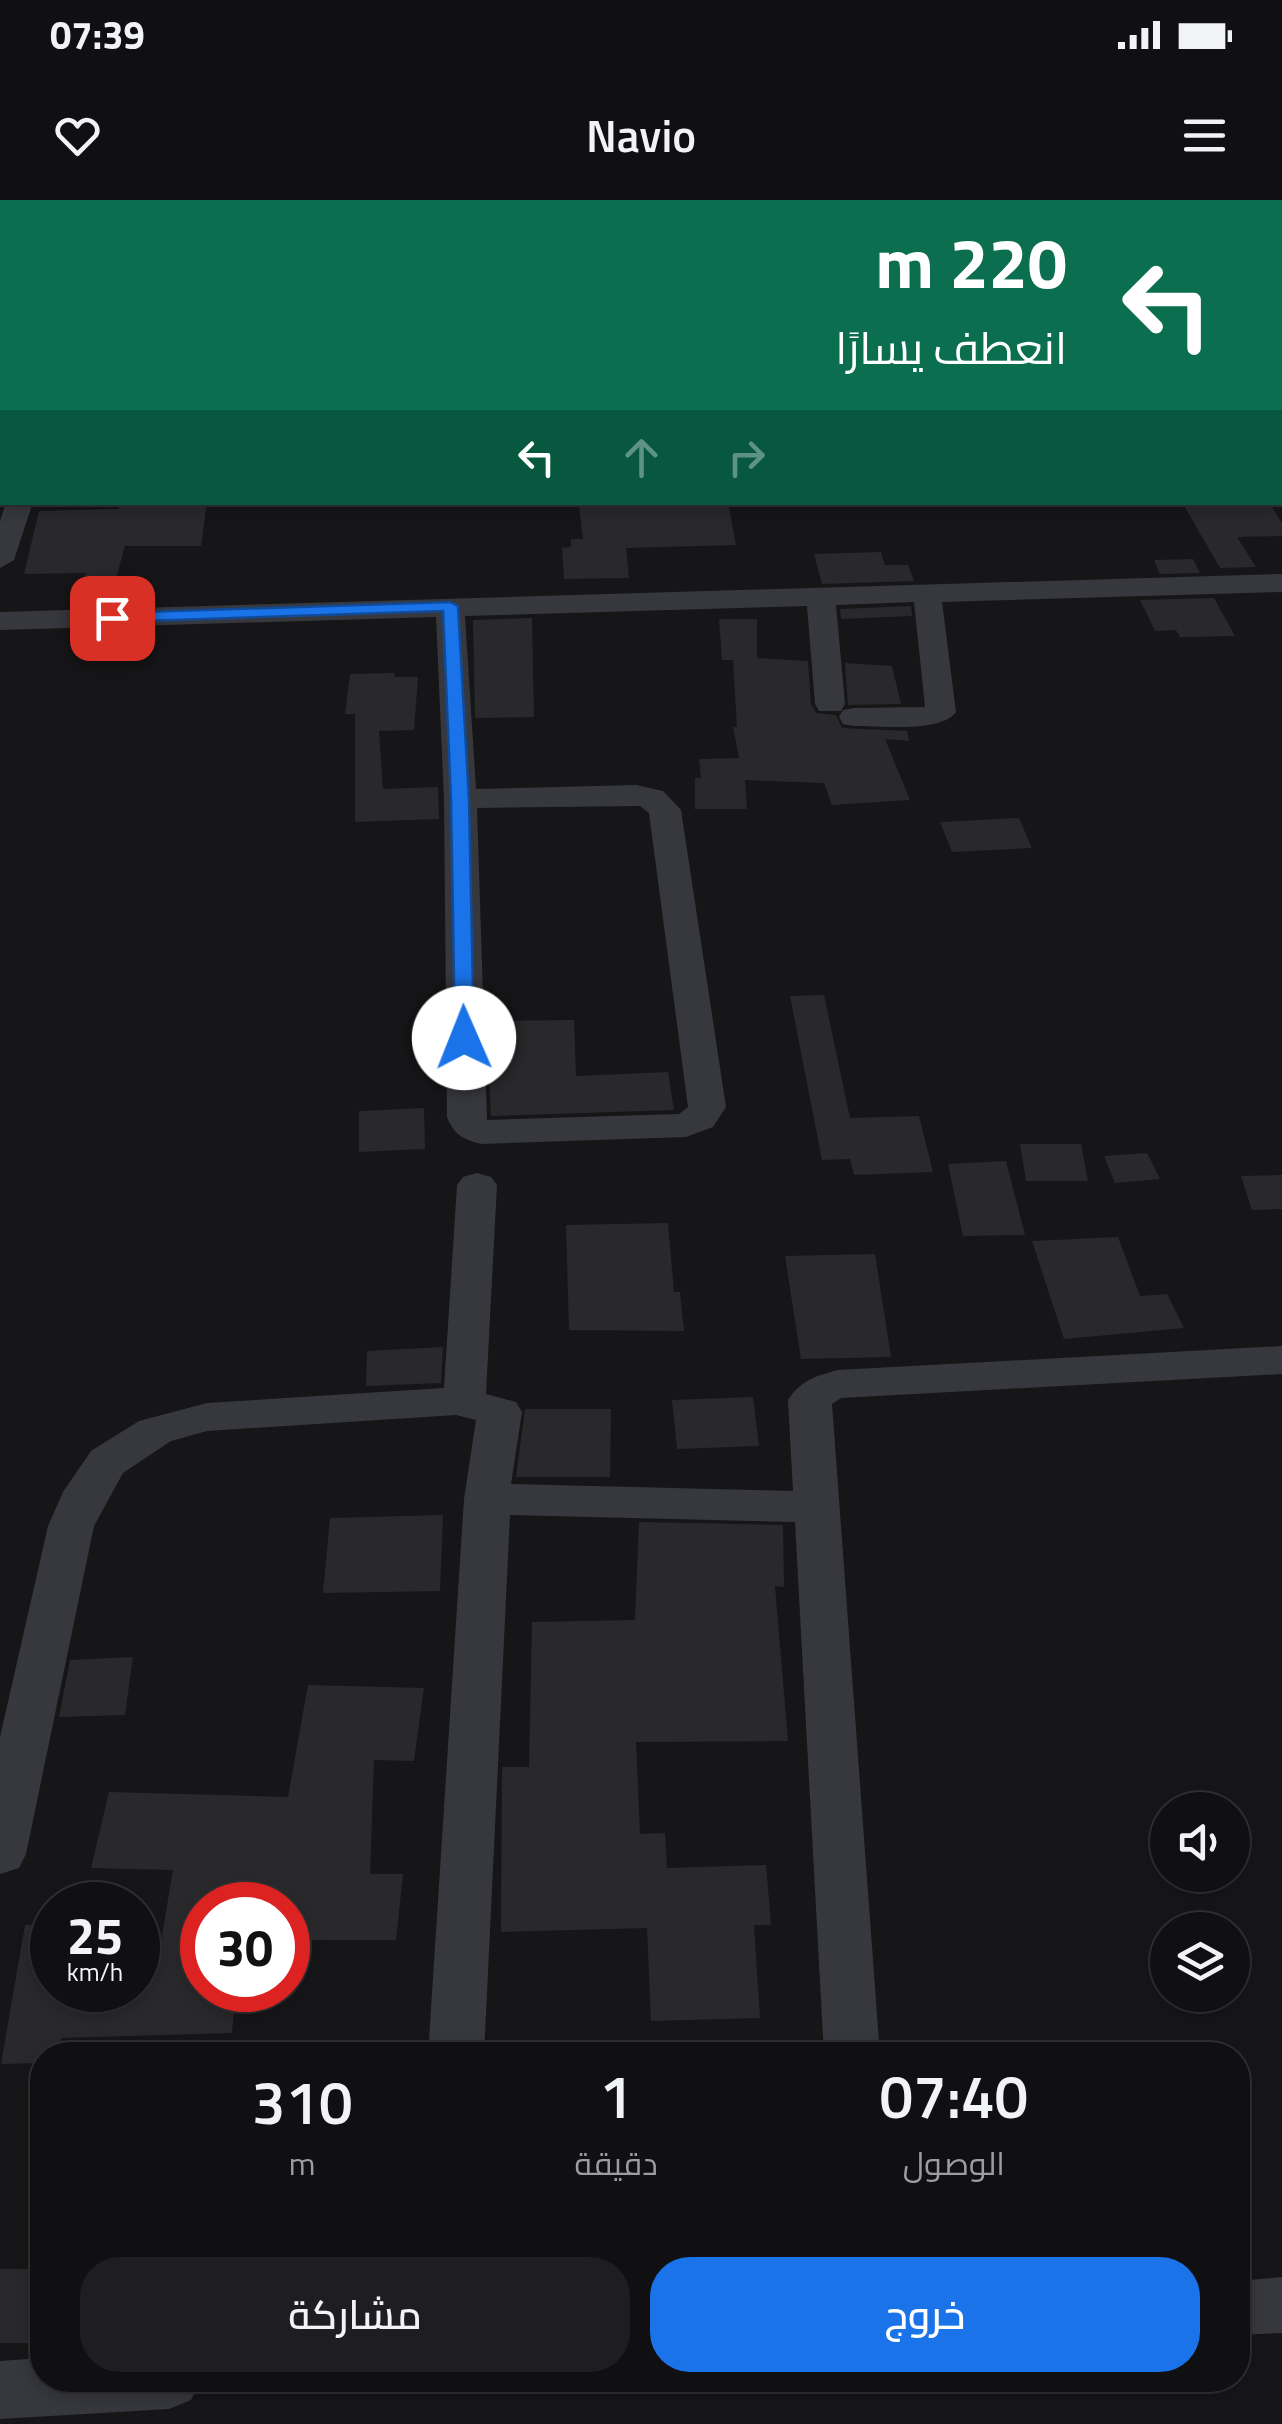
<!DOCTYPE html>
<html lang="ar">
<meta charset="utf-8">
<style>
:root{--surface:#101012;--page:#1e1e20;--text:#f1f3f6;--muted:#9c9d9f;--line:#303032;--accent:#1a73e8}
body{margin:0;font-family:"Titillium Web",Cairo,sans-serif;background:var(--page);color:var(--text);direction:rtl;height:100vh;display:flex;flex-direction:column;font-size:38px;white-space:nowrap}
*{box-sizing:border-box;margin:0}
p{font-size:32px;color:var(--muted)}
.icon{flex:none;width:55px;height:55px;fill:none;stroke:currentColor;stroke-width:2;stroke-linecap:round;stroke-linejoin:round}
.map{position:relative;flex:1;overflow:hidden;direction:ltr}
.panel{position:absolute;left:30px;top:1842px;width:1220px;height:350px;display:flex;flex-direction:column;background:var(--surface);border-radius:40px;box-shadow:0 5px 15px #0003,0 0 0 2px var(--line);direction:rtl}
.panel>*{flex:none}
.top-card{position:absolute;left:0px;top:0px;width:1282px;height:305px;box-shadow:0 5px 15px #0003,0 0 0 2px var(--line);direction:rtl;background:#0b6e4f;color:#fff;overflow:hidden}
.controls{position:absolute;left:1150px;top:1592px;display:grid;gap:20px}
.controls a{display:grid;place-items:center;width:100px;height:100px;border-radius:50%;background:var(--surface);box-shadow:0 5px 15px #0003,0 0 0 2px var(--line);font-size:50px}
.speed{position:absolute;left:30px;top:1682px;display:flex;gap:20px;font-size:50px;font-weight:700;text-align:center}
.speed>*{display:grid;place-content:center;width:130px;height:130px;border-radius:50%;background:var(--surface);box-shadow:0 5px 15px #0003,0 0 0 2px var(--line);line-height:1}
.speed small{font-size:25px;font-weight:400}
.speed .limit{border:15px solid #d22;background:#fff;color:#111}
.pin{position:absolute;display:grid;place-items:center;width:85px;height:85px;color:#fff;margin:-42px;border-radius:20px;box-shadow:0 5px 15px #0006}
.me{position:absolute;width:110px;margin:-55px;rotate:359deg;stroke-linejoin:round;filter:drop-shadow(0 0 8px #0008)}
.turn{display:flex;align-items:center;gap:35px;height:210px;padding:0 50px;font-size:45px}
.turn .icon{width:130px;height:130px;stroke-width:2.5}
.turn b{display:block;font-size:70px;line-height:85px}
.lanes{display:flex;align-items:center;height:95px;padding:0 50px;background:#0003;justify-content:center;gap:50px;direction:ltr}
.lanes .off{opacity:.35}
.eta{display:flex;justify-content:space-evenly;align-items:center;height:170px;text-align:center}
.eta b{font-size:60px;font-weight:600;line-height:70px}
.action{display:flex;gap:20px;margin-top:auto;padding:20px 50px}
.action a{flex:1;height:115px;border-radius:40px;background:var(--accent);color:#fff;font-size:40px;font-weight:600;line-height:115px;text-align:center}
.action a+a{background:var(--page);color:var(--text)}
.status{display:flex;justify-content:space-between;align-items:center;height:70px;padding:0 50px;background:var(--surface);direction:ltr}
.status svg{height:28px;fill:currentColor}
header{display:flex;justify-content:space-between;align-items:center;height:130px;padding:0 50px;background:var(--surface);font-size:45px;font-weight:600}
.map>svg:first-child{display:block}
</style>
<div class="status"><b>07:39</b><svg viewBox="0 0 49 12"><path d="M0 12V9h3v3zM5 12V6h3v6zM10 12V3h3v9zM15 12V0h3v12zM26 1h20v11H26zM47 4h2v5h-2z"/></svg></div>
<header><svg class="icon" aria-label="menu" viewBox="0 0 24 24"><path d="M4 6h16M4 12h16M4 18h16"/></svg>Navio<svg class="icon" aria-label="heart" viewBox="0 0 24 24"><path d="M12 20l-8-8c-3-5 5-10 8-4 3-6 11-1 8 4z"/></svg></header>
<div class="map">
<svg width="1282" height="2224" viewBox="0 0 1282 2224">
<rect width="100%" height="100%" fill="#161618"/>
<!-- building -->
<path fill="#29292c" d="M119 302H207L201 346H125L115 382H83L86 373 24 374 39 311 119 309Z
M667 302H728L736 345 626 348 629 378 564 379 562 348 571 347V339H583L579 306Z
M1182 302H1269L1282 323V336L1237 337 1256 367 1220 368Z
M881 352 885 365H908L914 381 822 384 814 354Z
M1193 359 1200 373 1160 374 1154 360Z
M1214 398 1235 436 1180 437 1176 430 1155 431 1140 400Z
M911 406 912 416 841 419 840 409Z
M532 418 534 517 475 518 473 420Z
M719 419H757V458L808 461 811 504 816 513 836 515 842 528 907 531 909 541 885 539 910 600 832 605 824 583 745 580 747 609H695V578H701L699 559 739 558 733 527H737L733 460H722Z
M845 463 892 466 901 504 848 505Z
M395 473V477H418L414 530 379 531 383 589 438 587 439 619 355 622V514H345L350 474Z
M1019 618 1032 648 952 652 940 622Z
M824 795 850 918 919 916 933 972 854 975 850 959 822 960 790 796Z
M574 820 576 876 668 872 674 910 491 916 489 877H498V821Z
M424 908 425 949 359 952V911Z
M1020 944H1081L1088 981H1026Z
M1147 953 1160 979 1115 983 1104 956Z
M1006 961 1025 1035 963 1036 948 964Z
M1282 975V1009L1252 1010 1241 976Z
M668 1023 674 1092H680L684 1131 569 1130 566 1025Z
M1118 1037 1140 1096 1167 1094 1184 1128 1064 1139 1032 1041Z
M875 1054 891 1157 801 1159 785 1056Z
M443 1147 441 1183 366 1186 367 1151Z
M753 1197 759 1246 677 1249 672 1200Z
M525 1209H611L610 1277H516Z
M443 1315 440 1391 323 1393 330 1318Z
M639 1322 783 1325 784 1387 775 1386 788 1541 636 1542 640 1634 665 1633 667 1668 766 1665 771 1725H754L760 1818 651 1821 647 1728 501 1732 502 1567H529L532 1422 635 1420Z
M133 1457 125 1515 59 1517 70 1460Z
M308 1485 424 1488 414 1561 374 1560 370 1674H403L396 1740H288V1705H202V1790H236L232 1833 61 1838 59 1855H42V1863L1 1864 25 1725H52V1790H138V1754L159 1753 173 1670 91 1668 109 1592 288 1597Z
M0 2069H42V2143H0Z"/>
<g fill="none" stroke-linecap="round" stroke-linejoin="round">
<!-- minor -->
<path fill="#37383d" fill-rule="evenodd" d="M98 0H118V1L99 2Z
M662 0H682L683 2H662Z
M1190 0H1211L1213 2H1191Z
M1280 90 1282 91V106L1280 105Z
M6 302H33L14 360 0 368V321Z
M1282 374V392L942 402 956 512C941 533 880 526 854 526L843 524 839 517 843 510 854 508 925 507 914 402 836 405 845 504 841 511H819L815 504 807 406 465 416 476 589 636 585 663 591 681 610 726 907 713 927 686 937 481 944C463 939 454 935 447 917L444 599 436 417 0 430V412ZM640 606 649 613 688 907 679 914 487 920 477 608Z
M477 973 491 977 497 985 486 1194 516 1202 522 1212 511 1284 793 1291 788 1200C801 1180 816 1176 838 1170L1282 1146V1174L841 1198 832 1204 880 1855H824L795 1322 510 1315 484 1855H428L464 1299 476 1220 456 1215 207 1231 171 1241 123 1273 94 1326 26 1654 19 1668 0 1674V1537L48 1326 63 1292 91 1251 139 1221 207 1203 444 1188 457 985 463 977Z
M1282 2077V2133L1238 2135V2081Z
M42 2158V2180H201L191 2200 169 2209 0 2219V2161Z"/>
</g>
<!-- route -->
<path fill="#1a73e8" stroke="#114b97" stroke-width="2.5" d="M450 402 458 406 469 600 474 838 464 843 455 838 451 600 443 411 112 422 105 418 112 413Z"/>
</svg>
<div class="controls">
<a><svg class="icon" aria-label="sound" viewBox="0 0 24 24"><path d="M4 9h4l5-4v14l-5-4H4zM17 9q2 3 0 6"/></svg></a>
<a><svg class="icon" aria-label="layers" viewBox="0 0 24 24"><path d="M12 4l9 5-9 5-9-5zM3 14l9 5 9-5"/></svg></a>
</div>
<div class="speed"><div>25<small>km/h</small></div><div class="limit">30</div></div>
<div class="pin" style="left:112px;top:418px;background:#d93025"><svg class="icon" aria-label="arrive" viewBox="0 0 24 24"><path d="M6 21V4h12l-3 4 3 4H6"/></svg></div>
<svg class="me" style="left:464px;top:838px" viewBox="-20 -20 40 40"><circle r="19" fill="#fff"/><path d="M0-13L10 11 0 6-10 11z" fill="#1a73e8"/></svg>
<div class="top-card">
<div class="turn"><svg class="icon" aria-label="left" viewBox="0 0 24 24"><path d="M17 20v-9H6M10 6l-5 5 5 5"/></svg><div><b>220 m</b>انعطف يسارًا</div></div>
<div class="lanes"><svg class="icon" aria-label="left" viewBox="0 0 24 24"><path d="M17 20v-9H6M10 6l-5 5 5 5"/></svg><svg class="icon off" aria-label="ahead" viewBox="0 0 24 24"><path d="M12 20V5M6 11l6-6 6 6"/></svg><svg class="icon off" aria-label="right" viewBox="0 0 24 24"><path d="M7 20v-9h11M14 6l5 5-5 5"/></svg></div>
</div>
<section class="panel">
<div class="eta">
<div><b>07:40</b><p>الوصول</p></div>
<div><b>1</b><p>دقيقة</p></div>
<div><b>310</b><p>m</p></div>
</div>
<div class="action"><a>خروج</a><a>مشاركة</a></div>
</section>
</div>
